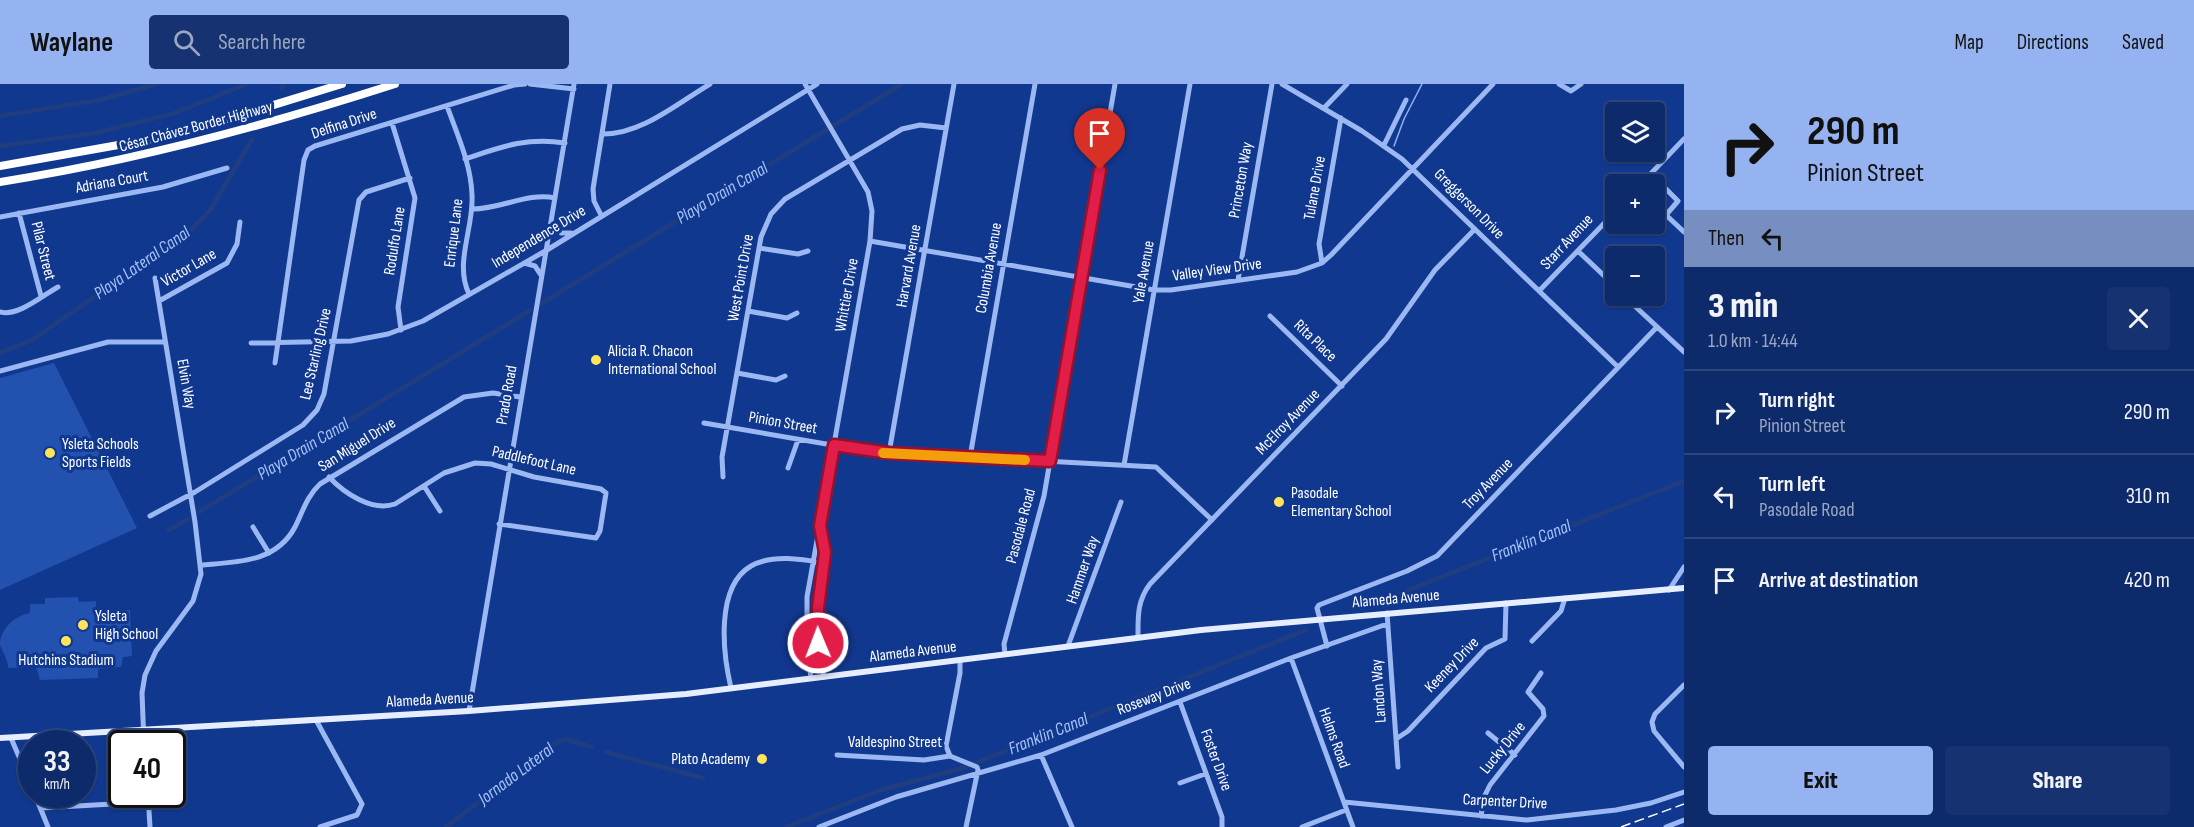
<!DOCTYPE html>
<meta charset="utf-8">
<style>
:root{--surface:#0d2a6b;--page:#163271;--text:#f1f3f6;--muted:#9aa7c1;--line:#2d467e;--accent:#95b2f1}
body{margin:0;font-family:"Sofia Sans Condensed",sans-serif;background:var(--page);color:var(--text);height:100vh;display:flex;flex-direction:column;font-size:22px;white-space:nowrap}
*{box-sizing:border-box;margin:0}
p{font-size:20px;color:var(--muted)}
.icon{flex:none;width:33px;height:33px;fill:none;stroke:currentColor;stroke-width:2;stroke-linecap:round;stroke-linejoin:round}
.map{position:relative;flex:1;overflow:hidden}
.details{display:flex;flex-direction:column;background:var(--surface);width:510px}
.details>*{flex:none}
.guide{background:#95b2f1;color:#111;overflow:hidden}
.fabs{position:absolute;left:1605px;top:18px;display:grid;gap:12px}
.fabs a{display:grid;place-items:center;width:60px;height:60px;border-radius:6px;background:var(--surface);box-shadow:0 2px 4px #0004,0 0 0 2px var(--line);font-size:30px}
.speed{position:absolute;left:18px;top:646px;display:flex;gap:12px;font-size:30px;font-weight:700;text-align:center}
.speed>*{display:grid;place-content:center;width:78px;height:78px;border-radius:50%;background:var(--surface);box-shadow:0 2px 4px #0004,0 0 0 2px var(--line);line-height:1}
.speed small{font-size:15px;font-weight:400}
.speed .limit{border:3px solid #111;border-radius:9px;background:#fff;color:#111}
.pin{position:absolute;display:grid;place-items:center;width:51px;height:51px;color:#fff;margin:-62px -26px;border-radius:50% 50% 50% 0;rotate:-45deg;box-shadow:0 0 6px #0007}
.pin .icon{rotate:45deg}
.me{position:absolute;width:66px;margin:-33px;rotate:359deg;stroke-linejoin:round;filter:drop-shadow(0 0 4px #0008)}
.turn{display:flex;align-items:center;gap:21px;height:126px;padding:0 24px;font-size:27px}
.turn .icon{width:78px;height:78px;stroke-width:2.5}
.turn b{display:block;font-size:42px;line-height:51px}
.then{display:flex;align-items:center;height:57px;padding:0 24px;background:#0003;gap:12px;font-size:22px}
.round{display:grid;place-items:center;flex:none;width:63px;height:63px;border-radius:6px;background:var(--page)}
.headline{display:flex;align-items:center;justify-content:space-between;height:102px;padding:0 24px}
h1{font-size:36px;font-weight:800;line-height:45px}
.action{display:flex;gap:12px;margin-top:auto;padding:12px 24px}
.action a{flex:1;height:69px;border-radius:6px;background:var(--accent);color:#111;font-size:24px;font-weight:800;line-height:69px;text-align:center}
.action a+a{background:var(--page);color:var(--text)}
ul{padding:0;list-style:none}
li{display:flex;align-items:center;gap:18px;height:84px;padding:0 24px;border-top:2px solid var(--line)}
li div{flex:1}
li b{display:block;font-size:22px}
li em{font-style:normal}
header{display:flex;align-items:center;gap:36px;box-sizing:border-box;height:84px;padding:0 30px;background:var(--accent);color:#111}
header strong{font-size:28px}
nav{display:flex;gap:33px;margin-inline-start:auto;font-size:21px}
.search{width:420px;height:54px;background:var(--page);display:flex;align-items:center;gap:15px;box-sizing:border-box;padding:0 21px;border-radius:6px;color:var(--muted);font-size:22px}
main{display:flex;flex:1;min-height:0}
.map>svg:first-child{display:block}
</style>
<header>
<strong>Waylane</strong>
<div class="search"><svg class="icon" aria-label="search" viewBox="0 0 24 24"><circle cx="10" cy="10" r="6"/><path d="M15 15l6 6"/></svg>Search here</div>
<nav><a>Map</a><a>Directions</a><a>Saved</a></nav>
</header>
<main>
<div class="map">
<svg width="1684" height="743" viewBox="0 0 1684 743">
<rect width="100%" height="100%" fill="#11388f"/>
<!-- green -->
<path fill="#2351af" d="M54 279 137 444 0 506V294Z
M78 513 79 518 96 517V527L130 526 132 572 123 573 121 583 98 585V594L40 596 36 583 8 584C8 575 3 569 0 561 0 544 16 531 30 529V520H45V514Z"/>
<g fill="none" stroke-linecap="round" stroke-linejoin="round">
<!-- stream -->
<path stroke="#8db0f6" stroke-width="1.5" d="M1394 62 1404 35 1422 0"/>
<!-- canal -->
<path stroke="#203e7f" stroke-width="4.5" d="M281 4 284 0
M0 32 99 16 157 0
M0 62 95 49 175 29 247 0
M542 219 902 0
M0 269 32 256 192 145 211 125 252 55
M199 428 529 227
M169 446 188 435
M1378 518 1684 397
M606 668 703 694
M446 743 557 658 565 655 592 663
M786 743 881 706 963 684 1306 546"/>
<!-- minor -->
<path stroke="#9bb8f2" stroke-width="5" d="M530 0 574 5
M805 0 868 108 872 127 870 157 807 513V559L811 594
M1282 0 1362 47 1402 75 1618 283
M1559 0 1571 7 1581 0
M447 22C457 50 471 80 472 111 474 144 454 179 469 210
M1324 24 1347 0
M392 39 415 114 398 223 401 246
M602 50C641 51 678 19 710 0
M1384 61 1406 16
M465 75C501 63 526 53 565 59
M1651 90 1678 117 1666 131 1684 148
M1641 100 1684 55
M473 125C501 125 528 108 555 114
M19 129 41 212
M601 131 594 117 593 105 610 0
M0 133 163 103 227 84
M553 139 561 149H571
M870 157 1154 206H1171L1297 188 1322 179 1331 171 1493 0
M759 164 798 170 808 167
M1578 167 1616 203
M524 179 535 182 541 191
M1322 179 1319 160 1341 34
M1238 196 1272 0
M1539 207 1616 127
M1624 212 1684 268
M159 217 227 179 237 160 240 138
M748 227 787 234 797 229
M0 228C18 233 43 211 58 203
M1270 232 1342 302
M251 259 351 257 388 250 423 237 547 166 817 0
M275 279 304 76 308 66 315 62 514 1 525 0
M0 287 108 258H165
M737 289 776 296 785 292
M704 339 873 368 1156 383 1212 436
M889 369 954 0
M970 373 1035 0
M1124 381 1190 0
M788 384 798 356
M329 393C344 409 372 428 395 420L444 389 475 379 491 380 534 393 601 405 606 409 600 447 596 454 499 440
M723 393 722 373 761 153 771 130 785 115 902 45 920 41 946 44
M424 402 440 427
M150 432 195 408 303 341 317 326 324 310 359 116 366 108 410 94
M253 443 269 469
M821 444C828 471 821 495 818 523 816 546 818 570 824 593
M201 481C236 478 276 479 295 443 303 427 307 412 320 400L464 313 493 309 520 313
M1669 506 1684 483
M1387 529 1398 683
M1138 553C1138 533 1137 517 1150 500L1386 255 1435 186 1475 145
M1532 557 1561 527 1565 514
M1068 562 1121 418
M1327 562 1317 524 1319 521 1407 487 1437 472 1657 243
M1005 570 1004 560 1044 412 1115 0
M1291 574 1353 743
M1684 601 1655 630 1652 638 1654 647 1684 683
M731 604C723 570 715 503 751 482 772 470 802 475 824 479
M1180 618 1222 733V743
M469 627 574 0
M316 636 362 720 357 731 320 743
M1488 649 1515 671
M11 654 32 703
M1396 655 1408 647 1486 564 1505 555 1506 519
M144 660 142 609 145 591 156 567 193 517 201 490 195 438 155 194
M837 671 924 676 950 672 977 683 978 686 966 743
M1041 671 1072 743
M950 672 946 662 960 589V576
M1180 699 1205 690
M35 711 48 743
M148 711 150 743
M1344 718 1527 736 1616 726 1651 719 1684 708
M41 724 148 718
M1481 732 1484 713 1490 701 1544 632 1543 625 1528 608 1541 589
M819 743 896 713 1041 671 1291 574 1387 540
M1302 743 1346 726
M1666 743 1684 736"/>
<!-- major -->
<path stroke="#e6edff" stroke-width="6" d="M0 654 469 627 686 610 1201 546 1684 504"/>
<!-- highway -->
<path stroke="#fff" stroke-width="8" d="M0 82 152 55 215 39 342 0
M0 98C135 77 265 42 395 0"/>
<!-- rail -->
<path stroke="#fff" stroke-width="1.5" stroke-dasharray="10 4.5" stroke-linecap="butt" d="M1621 743 1684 720"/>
</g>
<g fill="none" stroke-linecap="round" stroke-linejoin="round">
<!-- route casing -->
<g stroke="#92132f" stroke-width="15">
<path id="route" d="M818 559V524L825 468 820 442 834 361 889 369 1050 377 1100 86"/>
</g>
<!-- route -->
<use href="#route" stroke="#e11d48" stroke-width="10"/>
<!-- slow -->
<path stroke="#f59e0b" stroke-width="10" d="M883 369 1025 376"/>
</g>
<!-- markers -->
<g fill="#ffe45c" stroke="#11388f" stroke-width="2">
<circle cx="596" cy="276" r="6"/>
<circle cx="50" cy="369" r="6"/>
<circle cx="1279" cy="418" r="6"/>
<circle cx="83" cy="541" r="6"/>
<circle cx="66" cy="557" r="6"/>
<circle cx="762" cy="675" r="6"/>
</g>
<g text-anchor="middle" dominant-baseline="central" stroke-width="6" stroke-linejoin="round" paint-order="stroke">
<!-- street labels -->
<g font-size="16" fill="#fff" stroke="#11388f">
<text transform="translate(344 40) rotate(-18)">Delfina Drive</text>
<text transform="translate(196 43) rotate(-15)">César Chávez Border Highway</text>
<text transform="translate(1241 96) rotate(-80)">Princeton Way</text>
<text transform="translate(112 98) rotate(-10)">Adriana Court</text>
<text transform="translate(1315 104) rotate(-80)">Tulane Drive</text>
<text transform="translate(1469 120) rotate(45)">Greggerson Drive</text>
<text transform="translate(454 149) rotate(-83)">Enrique Lane</text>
<text transform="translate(539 153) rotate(-31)">Independence Drive</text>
<text transform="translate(395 157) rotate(-81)">Rodulfo Lane</text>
<text transform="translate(1567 158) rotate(-47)">Starr Avenue</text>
<text transform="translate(43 167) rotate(76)">Pilar Street</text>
<text transform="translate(909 182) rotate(-80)">Harvard Avenue</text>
<text transform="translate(189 184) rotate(-30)">Victor Lane</text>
<text transform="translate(989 184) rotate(-80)">Columbia Avenue</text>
<text transform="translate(1217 186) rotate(-8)">Valley View Drive</text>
<text transform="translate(1144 188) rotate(-80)">Yale Avenue</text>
<text transform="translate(741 194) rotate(-80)">West Point Drive</text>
<text transform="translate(847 211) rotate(-80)">Whittier Drive</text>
<text transform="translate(1315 257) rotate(44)">Rita Place</text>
<text transform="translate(316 270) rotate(-77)">Lee Starling Drive</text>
<text transform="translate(186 300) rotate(80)">Elvin Way</text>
<text transform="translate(507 311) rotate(-80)">Prado Road</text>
<text transform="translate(1288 338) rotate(-46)">McElroy Avenue</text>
<text transform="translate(783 339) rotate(10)">Pinion Street</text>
<text transform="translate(357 361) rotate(-32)">San Miguel Drive</text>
<text transform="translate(534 377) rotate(13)">Paddlefoot Lane</text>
<text transform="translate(1488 400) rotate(-46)">Troy Avenue</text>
<text transform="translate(1021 442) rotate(-75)">Pasodale Road</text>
<text transform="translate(1083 486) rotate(-71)">Hammer Way</text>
<text transform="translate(1396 515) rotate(-5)">Alameda Avenue</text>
<text transform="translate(913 568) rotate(-7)">Alameda Avenue</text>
<text transform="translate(1452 581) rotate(-46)">Keeney Drive</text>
<text transform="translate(1379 607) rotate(-94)">Landon Way</text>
<text transform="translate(1154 613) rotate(-21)">Roseway Drive</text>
<text transform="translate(430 616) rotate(-3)">Alameda Avenue</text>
<text transform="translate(1334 654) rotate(70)">Helms Road</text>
<text x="895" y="658">Valdespino Street</text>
<text transform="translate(1503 664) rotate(-51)">Lucky Drive</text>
<text transform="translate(1216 676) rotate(70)">Foster Drive</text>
<text transform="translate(1505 718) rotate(3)">Carpenter Drive</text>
</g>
<!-- poi labels -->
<g font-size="16" fill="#fff" stroke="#11388f" text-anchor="start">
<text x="608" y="267">Alicia R. Chacon<tspan x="608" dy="18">International School</tspan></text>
<text x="62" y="360">Ysleta Schools<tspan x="62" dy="18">Sports Fields</tspan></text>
<text x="1291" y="409">Pasodale<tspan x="1291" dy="18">Elementary School</tspan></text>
<text x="95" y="532">Ysleta<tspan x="95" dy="18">High School</tspan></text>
<text x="66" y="576" text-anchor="middle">Hutchins Stadium</text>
<text x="750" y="675" text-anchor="end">Plato Academy</text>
</g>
<!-- water labels -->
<g font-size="18" font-style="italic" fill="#a7c2f9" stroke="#11388f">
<text transform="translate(722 109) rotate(-31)">Playa Drain Canal</text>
<text transform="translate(142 179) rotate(-35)">Playa Lateral Canal</text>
<text transform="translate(303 365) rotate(-31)">Playa Drain Canal</text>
<text transform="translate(1531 457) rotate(-22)">Franklin Canal</text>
<text transform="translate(1048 650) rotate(-22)">Franklin Canal</text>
<text transform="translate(516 690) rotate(-37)">Jornado Lateral</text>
</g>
</g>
</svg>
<div class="fabs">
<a><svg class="icon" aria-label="layers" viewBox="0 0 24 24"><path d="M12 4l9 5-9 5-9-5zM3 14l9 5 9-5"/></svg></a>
<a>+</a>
<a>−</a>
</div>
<div class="speed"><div>33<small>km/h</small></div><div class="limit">40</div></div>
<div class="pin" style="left:1100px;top:86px;background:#d93025"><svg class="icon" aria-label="arrive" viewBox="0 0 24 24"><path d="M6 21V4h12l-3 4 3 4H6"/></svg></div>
<svg class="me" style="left:818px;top:559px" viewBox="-20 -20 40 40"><circle r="17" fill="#e11d48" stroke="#fff" stroke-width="3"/><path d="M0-11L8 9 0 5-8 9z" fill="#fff"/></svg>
</div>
<section class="details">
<div class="guide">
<div class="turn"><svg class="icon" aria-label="right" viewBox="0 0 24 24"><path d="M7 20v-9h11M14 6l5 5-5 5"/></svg><div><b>290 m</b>Pinion Street</div></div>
<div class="then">Then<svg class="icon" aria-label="left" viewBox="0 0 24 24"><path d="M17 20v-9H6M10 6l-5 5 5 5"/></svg></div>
</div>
<div class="headline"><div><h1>3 min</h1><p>1.0 km · 14:44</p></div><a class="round"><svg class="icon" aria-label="close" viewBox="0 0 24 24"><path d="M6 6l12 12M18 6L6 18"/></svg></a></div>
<ul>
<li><svg class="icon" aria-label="right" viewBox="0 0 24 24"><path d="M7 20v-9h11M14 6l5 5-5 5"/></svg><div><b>Turn right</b><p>Pinion Street</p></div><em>290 m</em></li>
<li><svg class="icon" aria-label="left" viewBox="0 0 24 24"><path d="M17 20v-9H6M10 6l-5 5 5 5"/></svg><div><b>Turn left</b><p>Pasodale Road</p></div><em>310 m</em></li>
<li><svg class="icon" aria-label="arrive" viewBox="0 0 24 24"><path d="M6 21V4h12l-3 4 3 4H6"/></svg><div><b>Arrive at destination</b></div><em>420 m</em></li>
</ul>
<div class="action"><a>Exit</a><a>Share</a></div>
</section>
</main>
